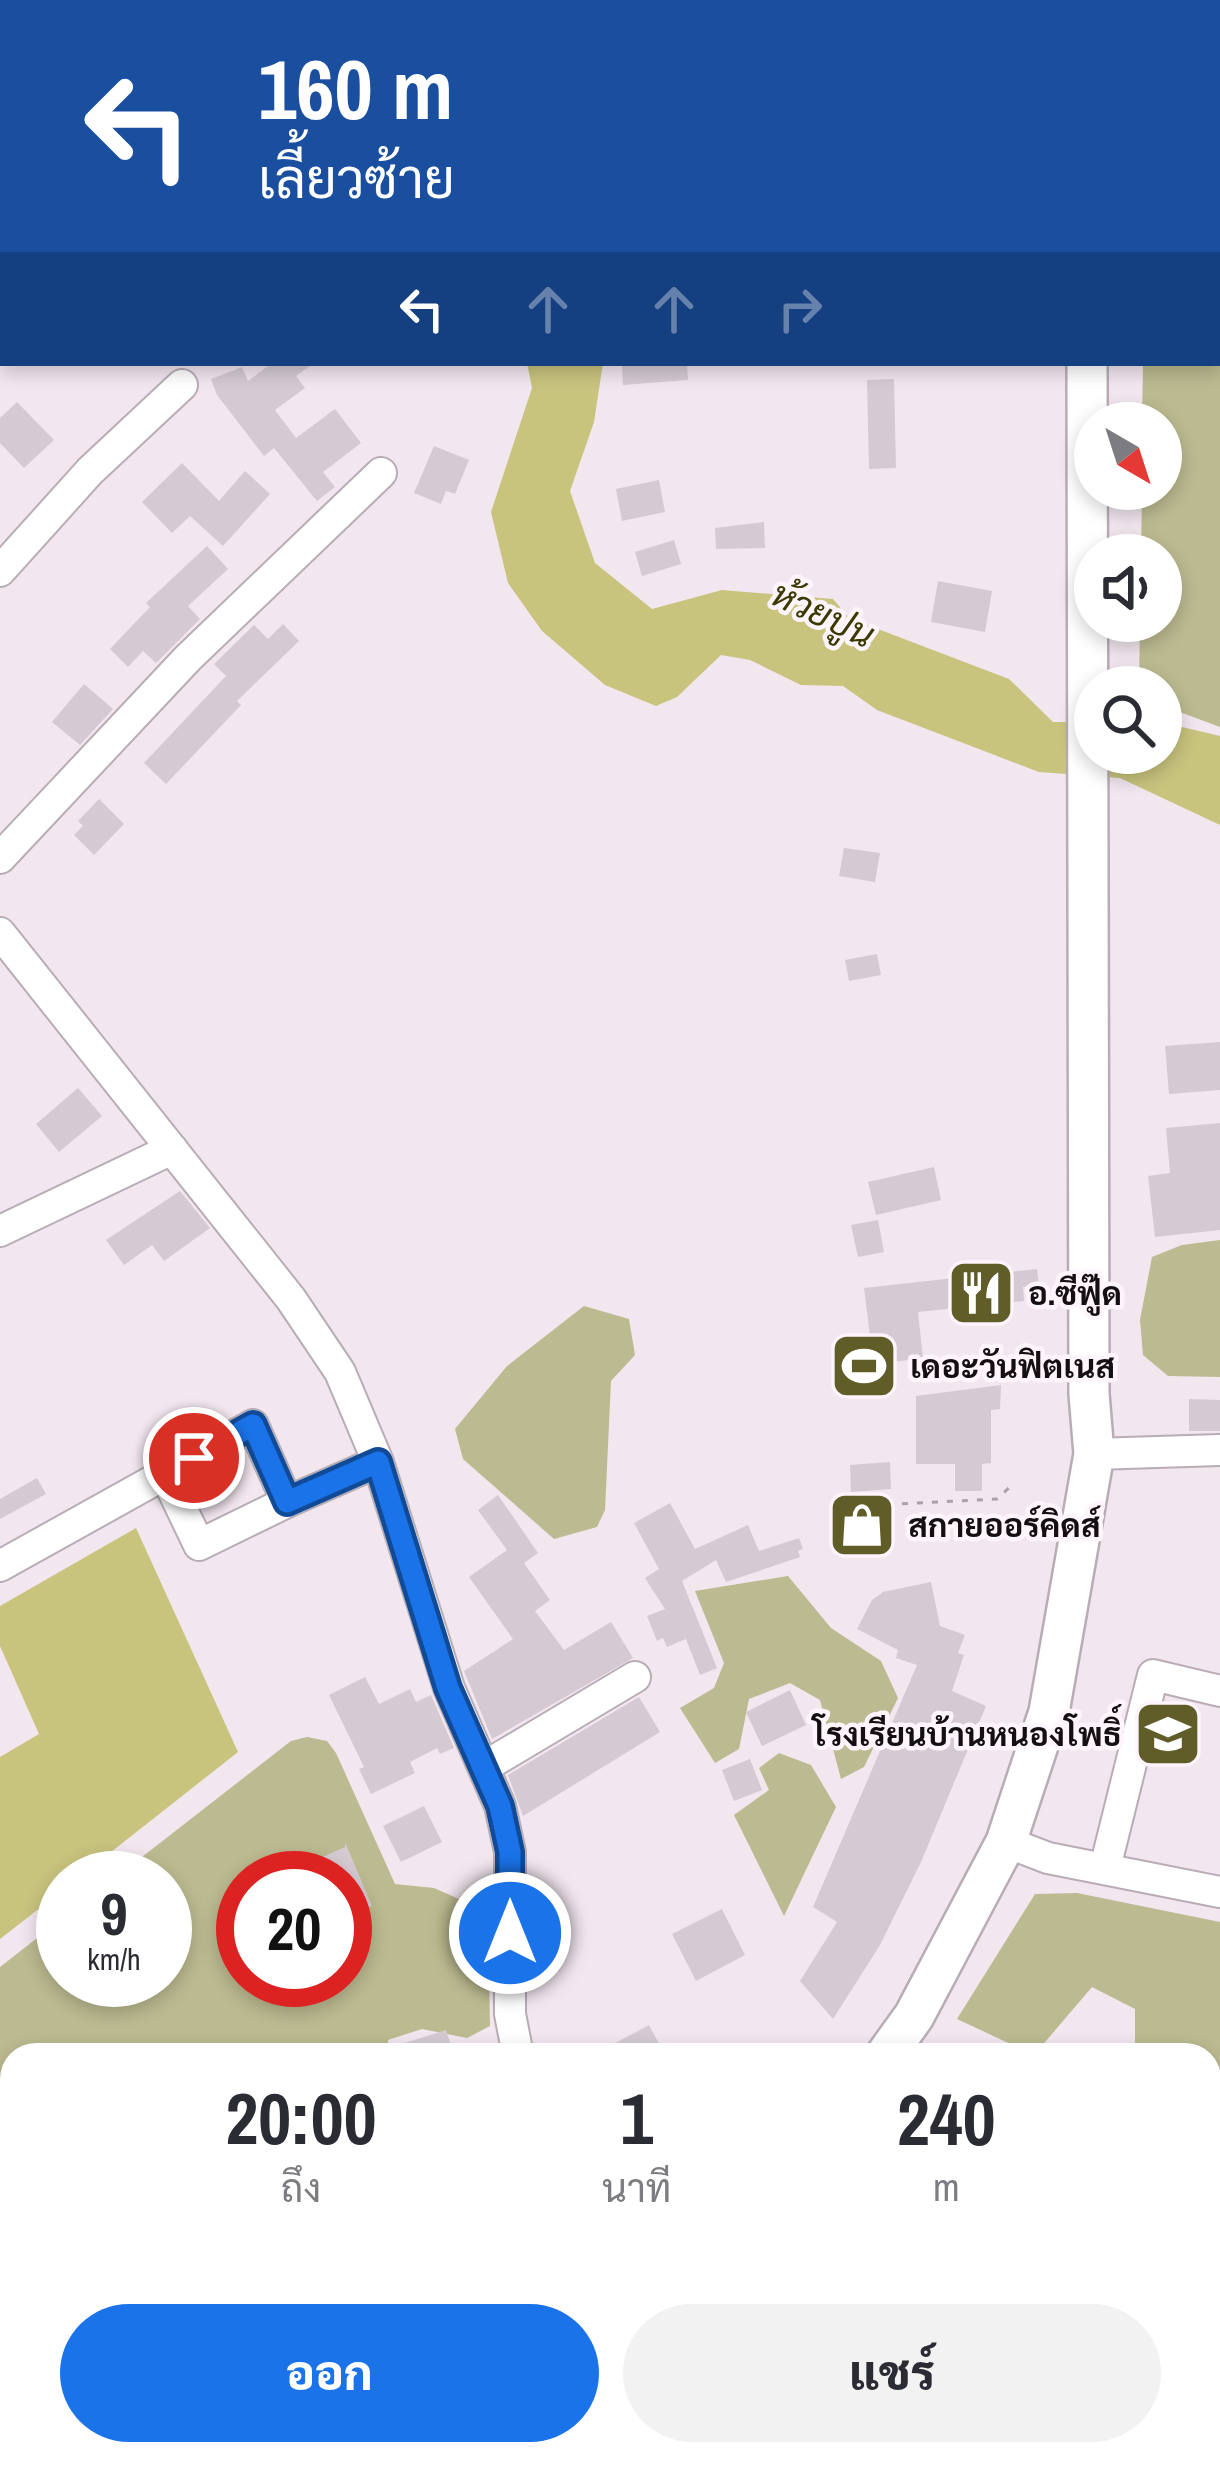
<!DOCTYPE html>
<html lang="th">
<meta charset="utf-8">
<style>
:root{--surface:#fff;--page:#f2f2f3;--text:#2b2b33;--muted:#7c7c81;--accent:#1a73e8}
body{margin:0;font-family:"Archivo Narrow",Sarabun,sans-serif;background:var(--page);color:var(--text);height:100vh;display:flex;flex-direction:column;font-size:45px;white-space:nowrap}
*{box-sizing:border-box;margin:0}
p{font-size:39px;color:var(--muted)}
.icon{flex:none;width:66px;height:66px;fill:none;stroke:currentColor;stroke-width:2;stroke-linecap:round;stroke-linejoin:round}
.map{position:relative;flex:1;overflow:hidden}
.details{position:absolute;left:0px;top:2043px;width:1221px;height:423px;display:flex;flex-direction:column;background:var(--surface);border-radius:36px 36px 0 0;box-shadow:0 6px 18px #0003}
.details>*{flex:none}
.guide{position:absolute;left:0px;top:0px;width:1221px;height:366px;box-shadow:0 6px 18px #0003;background:#1a4fa0;color:#fff;overflow:hidden}
.needle{width:78px;rotate:141deg}
.buttons{position:absolute;left:1074px;top:402px;display:grid;gap:24px}
.buttons a{display:grid;place-items:center;width:108px;height:108px;border-radius:50%;background:var(--surface);box-shadow:0 6px 18px #0003;font-size:60px}
.speed{position:absolute;left:36px;top:1851px;display:flex;gap:24px;font-size:60px;font-weight:700;text-align:center}
.speed>*{display:grid;place-content:center;width:156px;height:156px;border-radius:50%;background:var(--surface);box-shadow:0 6px 18px #0003;line-height:1}
.speed small{font-size:30px;font-weight:400}
.speed .limit{border:18px solid #d22;background:#fff;color:#111}
.pin{position:absolute;display:grid;place-items:center;width:102px;height:102px;color:#fff;margin:-51px;border:6px solid #fff;border-radius:50%;box-shadow:0 3px 12px #0007}
.me{position:absolute;width:132px;margin:-66px;rotate:0deg;stroke-linejoin:round;filter:drop-shadow(0 0 9px #0008)}
.turn{display:flex;align-items:center;gap:42px;height:252px;padding:0 60px;font-size:54px}
.turn .icon{width:156px;height:156px;stroke-width:2.5}
.turn b{display:block;font-size:84px;line-height:102px}
.lanes{display:flex;align-items:center;height:114px;padding:0 60px;background:#0003;justify-content:center;gap:60px;direction:ltr}
.lanes .off{opacity:.35}
.eta{display:flex;justify-content:space-evenly;align-items:center;height:204px;text-align:center}
.eta b{font-size:72px;font-weight:800;line-height:84px}
.primary-button{display:flex;gap:24px;margin-top:auto;padding:24px 60px}
.primary-button a{flex:1;height:138px;border-radius:72px;background:var(--accent);color:#fff;font-size:48px;font-weight:800;line-height:138px;text-align:center}
.primary-button a+a{background:var(--page);color:var(--text)}
.map>svg:first-child{display:block}
</style>
<div class="map">
<svg width="1220" height="2465" viewBox="0 0 1220 2465">
<rect width="100%" height="100%" fill="#f2e6ef"/>
<!-- green -->
<path fill="#bbba90" fill-rule="evenodd" d="M1218 100 1220 101V727L1161 705V687H1139L1140 621H1161V555H1141L1142 489H1161V423H1142L1143 363H1218Z
M1220 1240V1377L1168 1376 1143 1355 1140 1320 1152 1257 1182 1245Z
M584 1306 629 1319 635 1355 611 1381 605 1510 597 1527 554 1539 463 1459 455 1429 507 1366Z
M788 1576 831 1628 881 1661 898 1698 864 1767 841 1779 820 1700 790 1683 749 1699 739 1749 715 1763 680 1708 714 1688 724 1663 695 1591Z
M307 1737 327 1741 336 1753 395 1884 434 1888 479 1908 488 1935 490 2026 467 2038 422 2029 388 2040 389 2055H12L10 2167 0 2157V1967L63 1918V1980H165V1878H115L291 1741ZM243 1878H345V1980H243Z
M779 1753 811 1765 836 1807 784 1916 734 1815 769 1790 759 1768Z
M1077 1893 1220 1922V2115L1209 2139V2055H1135V2009L1092 1987 1034 2055 957 2019 1035 1894Z
M1220 2123V2465H1168V2454H1209V2147Z"/>
<!-- water -->
<path fill="#c8c47e" d="M527 363H603L594 422 570 491 595 563 652 609 722 590 833 599 849 618 1009 679 1053 722H1095V753H1161V722L1220 736V825L1120 778 1039 772 877 710 843 686 801 685 750 660 721 655 677 697 656 706 605 685 542 631 508 583 491 512 532 388Z
M136 1528 238 1752 78 1878H63V1890L0 1939V1757L39 1734 0 1646V1606Z"/>
<!-- building -->
<path fill="#d5cad2" d="M272 363H314L296 376 305 388 275 410 296 438 335 409 361 443 323 472 335 487 317 501 274 448 264 456 217 395 211 379 242 367 248 381Z
M622 363H687L688 380 623 385Z
M894 379 896 468 869 469 867 380Z
M17 402 54 440 24 468 0 443V418Z
M434 446 469 460 455 494 446 491 441 504 414 493Z
M182 463 219 501 245 471 270 494 223 546 190 516 172 533 142 502Z
M659 480 665 512 622 521 616 489Z
M764 522 765 548 716 549 715 528Z
M674 540 681 564 642 576 635 552Z
M207 546 228 569 188 606 200 619 156 663 143 651 128 667 110 649 150 607 146 603Z
M938 581 992 591 985 632 931 622Z
M283 624 299 641 237 701 241 705 166 784 144 763 226 676 214 664 254 625 268 639Z
M84 684 113 709 80 745 52 722Z
M99 799 124 824 94 855 74 835 83 826 78 821Z
M844 848 880 853 875 882 839 876Z
M877 954 881 975 849 981 845 960Z
M1220 1042V1090L1169 1094 1165 1046Z
M78 1088 102 1116 59 1152 36 1124Z
M1220 1123V1230L1155 1237 1148 1176 1170 1173 1166 1128Z
M934 1167 941 1200 876 1215 868 1182Z
M180 1191 210 1228 164 1261 152 1245 124 1265 106 1240Z
M878 1220 884 1252 858 1257 851 1225Z
M1037 1269 1039 1285 1023 1287 1024 1301 918 1312 923 1358 886 1363 887 1369 875 1371 878 1395 845 1399 840 1354 852 1352 851 1338 870 1336 864 1288Z
M1001 1385 1000 1409 991 1410V1463L982 1464V1491H955V1464H916V1396Z
M1189 1399 1220 1400V1431H1189Z
M890 1462 891 1489 851 1492 850 1465Z
M37 1478 46 1494 0 1519V1499Z
M498 1495 538 1553 524 1563 550 1600 535 1611 564 1650 611 1622 633 1658 492 1739 464 1671 513 1639 469 1577 507 1550 478 1510Z
M670 1503 695 1549 748 1525 759 1551 799 1538 803 1549 798 1551 800 1557 726 1582 716 1560 682 1581 717 1668 700 1675 686 1639 667 1647 663 1638 657 1641 647 1616 665 1609 645 1578 659 1569 634 1523Z
M885 1520 886 1539 831 1543 830 1524Z
M931 1582 940 1626 965 1635 958 1653 964 1655 952 1691 986 1706 921 1862 880 1945 833 2019 800 1981 837 1922 813 1907 917 1665 896 1658 898 1650 857 1629 872 1600 883 1592Z
M365 1677 379 1704 410 1689 416 1702 431 1695 454 1748 440 1754 437 1748 410 1762 415 1773 371 1794 359 1769 364 1767 329 1695Z
M790 1690 806 1725 762 1746 746 1712Z
M639 1697 660 1732 523 1816 508 1775Z
M750 1759 762 1790 734 1801 722 1770Z
M424 1806 442 1842 401 1862 383 1826Z
M345 1842 372 1906 345 1918V1878H274L345 1847Z
M722 1909 745 1955 696 1981 672 1934Z
M649 2025 665 2055H593Z
M446 2030 454 2055H379V2051Z"/>
<g fill="none" stroke-linecap="round" stroke-linejoin="round">
<!-- minor casing -->
<g stroke="#b8adb5" stroke-width="34">
<path id="minor" d="M1201 3 1204 0
M1218 83H1220
M0 571 90 471 182 385
M0 858 188 658 381 473
M0 933 291 1299 340 1372 378 1462 449 1688 500 1806 510 1852V2014L518 2055
M0 1231 172 1149
M1094 1454 1220 1450
M287 1502 378 1462
M0 1566 253 1425 287 1502 199 1545 165 1474
M484 1767 635 1677
M1006 1842 1048 1858 1220 1892
M1105 1868 1153 1675 1220 1691
M1209 2334 1220 2258
M0 2347 12 2345
M250 2454 255 2465
M629 2465 651 2454
M1200 2465 1201 2454"/>
</g>
<!-- major casing -->
<g stroke="#b8adb5" stroke-width="44">
<path id="major" d="M1070 0V3
M1100 0V3
M886 2055 914 2016 1006 1842 1049 1712 1094 1454 1089 1394 1087 363
M582 2454 584 2465
M405 2465 423 2454"/>
</g>
<!-- path -->
<path stroke="#aba1a8" stroke-width="3" stroke-dasharray="6 9" stroke-linecap="butt" d="M857 1506 997 1499 1012 1485"/>
<!-- minor -->
<use href="#minor" stroke="#fff" stroke-width="30"/>
<!-- major -->
<use href="#major" stroke="#fff" stroke-width="39"/>
</g>
<g fill="none" stroke-linecap="round" stroke-linejoin="round">
<!-- route casing -->
<g stroke="#114b97" stroke-width="30">
<path id="route" d="M194 1458 253 1425 287 1502 378 1462 448 1688 500 1806 510 1852V1933"/>
</g>
<!-- route -->
<use href="#route" stroke="#1a73e8" stroke-width="21"/>
</g>
<!-- icons -->
<defs>
<g id="restaurant-square" transform="scale(3.45)"><rect x="-9" y="-9" width="18" height="18" rx="4" fill="#605d29" stroke="#fef4fb"/><path d="M-5-6h1v4h1v-4h1v4h1v-4h1v5L-1.5 .5V6h-2V.5L-5-1ZM5-6V6H3V1.5H1.5Q1.5-4 5-6Z" fill="#fff"/></g>
<g id="stadium-square" transform="scale(3.45)"><rect x="-9" y="-9" width="18" height="18" rx="4" fill="#605d29" stroke="#fef4fb"/><path d="M0-5a6.5 5 0 1 0 0 10a6.5 5 0 1 0 0-10ZM-3.5-1.8h7v3.6h-7Z" fill="#fff"/></g>
<g id="shop-square" transform="scale(3.45)"><rect x="-9" y="-9" width="18" height="18" rx="4" fill="#605d29" stroke="#fef4fb"/><path d="M-5-2.5h2.3a2.7 3.5 0 0 1 5.4 0H5L5.5 6h-11ZM-1.5-2.5h3a1.5 2.3 0 0 0-3 0Z" fill="#fff"/></g>
<g id="school-square" transform="scale(3.45)"><rect x="-9" y="-9" width="18" height="18" rx="4" fill="#605d29" stroke="#fef4fb"/><path d="M0-5L7-2L0 1L-7-2ZM-4 1L0 2.5L4 1V4Q0 6-4 4Z" fill="#fff"/></g>
</defs>
<g fill-rule="evenodd">
<use href="#restaurant-square" x="981" y="1293"/>
<use href="#stadium-square" x="864" y="1366"/>
<use href="#shop-square" x="862" y="1525"/>
<use href="#school-square" x="1168" y="1734"/>
</g>
<g text-anchor="middle" dominant-baseline="central" stroke-width="9" stroke-linejoin="round" paint-order="stroke">
<!-- poi labels -->
<g font-size="33" font-weight="bold" fill="#130f12" stroke="#fef4fb" text-anchor="start">
<text x="1028" y="1293">อ.ซีฟู๊ด</text>
<text x="910" y="1366">เดอะวันฟิตเนส</text>
<text x="908" y="1525">สกายออร์คิดส์</text>
<text x="1122" y="1734" text-anchor="end">โรงเรียนบ้านหนองโพธิ์</text>
</g>
<!-- water labels -->
<g font-size="36" font-style="italic" fill="#3b3800" stroke="#fef4fb">
<text transform="translate(823 614) rotate(25)">ห้วยปูน</text>
</g>
</g>
</svg>
<div class="buttons">
<a><svg class="needle" viewBox="-14 -14 28 28"><path d="M0-13l5 13h-10z" fill="#e53935"/><path d="M0 13l5-13h-10z" fill="#7c7c81"/></svg></a>
<a><svg class="icon" aria-label="sound" viewBox="0 0 24 24"><path d="M4 9h4l5-4v14l-5-4H4zM17 9q2 3 0 6"/></svg></a>
<a><svg class="icon" aria-label="search" viewBox="0 0 24 24"><circle cx="10" cy="10" r="6"/><path d="M15 15l6 6"/></svg></a>
</div>
<div class="speed"><div>9<small>km/h</small></div><div class="limit">20</div></div>
<div class="pin" style="left:194px;top:1458px;background:#d93025"><svg class="icon" aria-label="arrive" viewBox="0 0 24 24"><path d="M6 21V4h12l-3 4 3 4H6"/></svg></div>
<svg class="me" style="left:510px;top:1933px" viewBox="-20 -20 40 40"><circle r="17" fill="#1a73e8" stroke="#fff" stroke-width="3"/><path d="M0-11L8 9 0 5-8 9z" fill="#fff"/></svg>
<div class="guide">
<div class="turn"><svg class="icon" aria-label="left" viewBox="0 0 24 24"><path d="M17 20v-9H6M10 6l-5 5 5 5"/></svg><div><b>160 m</b>เลี้ยวซ้าย</div></div>
<div class="lanes"><svg class="icon" aria-label="left" viewBox="0 0 24 24"><path d="M17 20v-9H6M10 6l-5 5 5 5"/></svg><svg class="icon off" aria-label="ahead" viewBox="0 0 24 24"><path d="M12 20V5M6 11l6-6 6 6"/></svg><svg class="icon off" aria-label="ahead" viewBox="0 0 24 24"><path d="M12 20V5M6 11l6-6 6 6"/></svg><svg class="icon off" aria-label="right" viewBox="0 0 24 24"><path d="M7 20v-9h11M14 6l5 5-5 5"/></svg></div>
</div>
<section class="details">
<div class="eta">
<div><b>20:00</b><p>ถึง</p></div>
<div><b>1</b><p>นาที</p></div>
<div><b>240</b><p>m</p></div>
</div>
<div class="primary-button"><a>ออก</a><a>แชร์</a></div>
</section>
</div>
